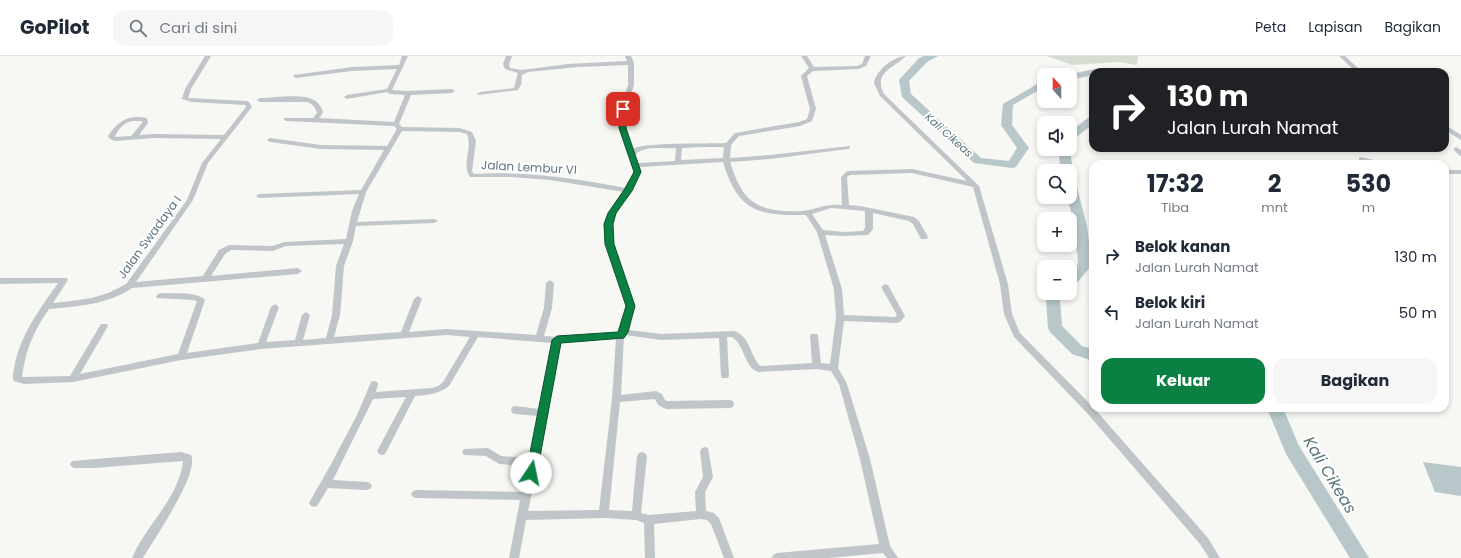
<!DOCTYPE html>
<html lang="id">
<meta charset="utf-8">
<style>
:root{--surface:#fff;--page:#f6f6f7;--text:#1f2937;--muted:#747a83;--line:#e0e1e3;--accent:#0b8043}
body{margin:0;font-family:Poppins,sans-serif;background:var(--page);color:var(--text);height:100vh;display:flex;flex-direction:column;font-size:15px;white-space:nowrap}
*{box-sizing:border-box;margin:0}
p{font-size:13px;color:var(--muted)}
.icon{flex:none;width:22px;height:22px;fill:none;stroke:currentColor;stroke-width:2;stroke-linecap:round;stroke-linejoin:round}
.map{position:relative;flex:1;overflow:hidden}
.sheet{position:absolute;left:1089px;top:104px;width:360px;height:252px;display:flex;flex-direction:column;background:var(--surface);border-radius:12px;box-shadow:0 2px 6px #0003}
.sheet>*{flex:none}
.top-card{position:absolute;left:1089px;top:12px;width:360px;height:84px;border-radius:12px;box-shadow:0 2px 6px #0003;background:#202124;color:#fff;overflow:hidden}
.needle{width:26px;rotate:339deg}
.buttons{position:absolute;left:1037px;top:12px;display:grid;gap:8px}
.buttons a{display:grid;place-items:center;width:40px;height:40px;border-radius:8px;background:var(--surface);box-shadow:0 2px 6px #0003;font-size:20px}
.pin{position:absolute;display:grid;place-items:center;width:34px;height:34px;color:#fff;margin:-17px;border-radius:8px;box-shadow:0 2px 6px #0006}
.me{position:absolute;width:44px;margin:-22px;rotate:11deg;stroke-linejoin:round;filter:drop-shadow(0 0 3px #0008)}
.turn{display:flex;align-items:center;gap:14px;height:84px;padding:0 12px;font-size:18px}
.turn .icon{width:52px;height:52px;stroke-width:2.5}
.turn b{display:block;font-size:28px;line-height:34px}
.eta{display:flex;justify-content:space-evenly;align-items:center;height:68px;text-align:center}
.eta b{font-size:24px;font-weight:700;line-height:28px}
.cta{display:flex;gap:8px;margin-top:auto;padding:8px 12px}
.cta a{flex:1;height:46px;border-radius:12px;background:var(--accent);color:#fff;font-size:16px;font-weight:700;line-height:46px;text-align:center}
.cta a+a{background:var(--page);color:var(--text)}
ul{padding:0;list-style:none}
li{display:flex;align-items:center;gap:12px;height:56px;padding:0 12px}
li div{flex:1}
li b{display:block;font-size:15px}
li em{font-style:normal}
header{display:flex;align-items:center;gap:24px;box-sizing:border-box;height:56px;padding:0 20px;background:var(--surface);border-bottom:1px solid var(--line)}
header strong{font-size:19px}
nav{display:flex;gap:22px;margin-inline-start:auto;font-size:14px}
.search{width:280px;height:36px;background:var(--page);display:flex;align-items:center;gap:10px;box-sizing:border-box;padding:0 14px;border-radius:12px;color:var(--muted);font-size:15px}
.map>svg:first-child{display:block}
</style>
<header>
<strong>GoPilot</strong>
<div class="search"><svg class="icon" aria-label="search" viewBox="0 0 24 24"><circle cx="10" cy="10" r="6"/><path d="M15 15l6 6"/></svg>Cari di sini</div>
<nav><a>Peta</a><a>Lapisan</a><a>Bagikan</a></nav>
</header>
<div class="map">
<svg width="1461" height="502" viewBox="0 0 1461 502">
<rect width="100%" height="100%" fill="#f7f7f3"/>
<!-- green -->
<path fill="#d7dcd2" d="M1047 0H1138L1137 9 1119 6 1072 9Z"/>
<!-- water -->
<path fill="#b7c7ca" d="M1423 406 1461 411V440L1435 436Z"/>
<g fill="none" stroke-linecap="round" stroke-linejoin="round">
<!-- river -->
<path fill="#b7c7ca" fill-rule="evenodd" d="M924 0H938L927 6 909 25 911 38 981 102 1009 105 1017 92 1001 69 1003 48 1044 24V31L1013 49 1012 69 1029 92 1016 111 1012 112 974 107 902 41 899 24 919 2Z
M1095 13 1100 16H1093V19L1070 24V19H1066Z
M1093 60V68L1074 83 1070 84V76L1089 61Z
M1070 91 1072 93 1071 101 1073 115 1070 118V115H1061L1059 101 1060 93H1070Z
M1070 124 1074 125 1076 128 1087 170 1092 209 1075 229 1070 231V217L1078 208 1075 170 1067 141H1070Z
M1050 237H1066L1060 244 1062 270 1082 290 1093 293V305L1072 298 1050 276 1048 272 1046 242Z
M1267 352H1283L1299 390 1369 502H1350L1286 398Z"/>
<!-- street -->
<path fill="#bfc5c8" fill-rule="evenodd" d="M205 0H211L191 33 188 42 247 45 249 46 252 51 208 107 193 144 136 226 203 220 219 194 229 189 272 190 285 186 346 183 352 155 359 138 259 142 256 140 259 138 361 134 384 94 321 93 270 86 267 84 270 82 321 89 387 90 397 73 394 70 286 65 284 64V62H313L317 57C315 51 312 47 306 46H260L257 44 260 42C275 42 301 37 314 44 319 47 322 52 323 57L319 62 394 66 405 39 390 38 387 36 347 43 344 41 347 39 387 33 397 13 352 15 296 22 293 20 294 19 352 11 399 9 402 0H408L392 34 407 35 452 33 455 35 452 37 411 39 399 68 402 71 459 72 472 76 476 85 472 115 474 118C526 115 575 122 626 132L635 115 619 72 620 53 628 29V9L578 11 528 16 522 19 521 29 518 34 478 39 477 38 480 36 514 32 518 17 505 13 503 8 506 0H512L509 8 510 12 522 14 568 8 627 5 625 0H631L634 7V29L626 53 625 72 633 93C643 86 710 88 726 87L735 77 799 66 807 63 810 53 801 20 809 12 801 0H807L814 11 856 10 862 8 865 0H871L866 10 859 13 813 15 807 20 816 53 812 65 800 70 739 80 731 89 730 102 770 99 850 90V92L848 93 770 103 730 106C740 137 750 153 784 155 792 155 801 156 809 154 822 151 828 148 842 149L841 121 846 116 848 115 912 113 967 125 880 40 874 27C876 14 894 0 906 0 893 13 873 16 884 38L979 130 1008 228 1012 258 1020 277 1093 351 1208 482 1220 502H1209L1200 488 1087 357 1014 281 1004 258 1000 228 973 131 912 117 850 119 847 121 849 149 860 150 914 161 919 165 928 181 927 183H921L913 168 909 165 873 157V173L868 179 844 180 825 179 842 233 844 259 895 261 897 259 881 231 885 228 888 229 905 260 900 266 897 267 844 265 838 312 847 328 870 403 890 490 898 502H887L883 497 829 502H772L773 499 777 497 879 488 860 403 839 328 831 315 817 313 758 316C744 311 745 289 732 281H727L729 320 728 322H722L721 320 719 282 661 284 625 279 624 280 621 339 656 335 662 338 665 344 667 345 730 344 733 345 734 348 733 351 730 352 666 353 658 349 655 343 620 346 609 454 632 455 637 400 639 397 642 396 645 397 647 400 641 457 649 459 696 455 695 436 703 421 700 395 702 392 705 391 708 392 713 421 705 436 706 455 714 457 719 462 734 502H724L711 468 707 464 701 463 654 468 655 502H645L644 467 636 464 604 462 526 464 519 502H509L520 444 416 442 413 441 411 438 413 435 416 434 522 436 527 410 499 408 486 400 464 399 462 396 464 393 488 392 501 400 529 402 538 360 515 358 512 357 511 354 512 351 515 350 539 353 552 287 478 281 449 330C439 338 427 339 415 340L385 398 382 399 379 398 377 395 406 341 373 343 333 424 367 426 370 427 372 430 370 433 367 434 328 432 317 450 314 451 311 450 309 447 330 410 357 359 371 326 374 325 377 326 378 328 376 336 432 332 438 330 443 326 470 281 447 279 261 293 181 304 73 326 24 328 14 325C12 321 13 318 14 313 19 280 40 253 58 227L0 228V222H67L68 224 53 247C80 244 103 243 127 227L187 144 202 107 221 83 153 82 115 85 110 83 108 80C118 65 128 58 147 62L148 67 139 79 153 78 224 79 246 51 245 49 192 46 182 43 185 33ZM133 65H142V67L131 80 115 81C118 73 124 66 133 65ZM402 75 459 76 467 78C473 93 461 108 470 121H511L550 124 624 136 609 157 605 168 606 188 626 250 620 274 618 276 557 281 544 280 552 252 554 227 550 224 546 227 544 252 536 279 447 273 409 276 422 243 418 240 414 243 401 276 334 281 340 259 344 210 353 185 356 170 434 167 438 165 434 163 357 166 366 136ZM700 91H724L723 102 681 104 682 92ZM676 92 675 105 638 107 635 99C644 89 663 93 676 92ZM723 106C738 155 757 160 806 159L817 176 834 233 836 262 830 308 821 307 818 280 817 278H811L810 280 812 307 760 310C750 299 750 280 734 275L661 278 629 274 634 250 614 188 613 168 617 157 631 135 641 115 640 111ZM831 152 865 155V172L863 175 844 176 823 174 812 158ZM344 188 336 210 332 259 326 282 303 284 310 259 306 256 302 259 295 284 266 286 279 251 275 248 271 251 258 287 187 297 205 244C197 235 172 238 160 237L156 240 157 242 193 244 197 245 178 298 80 318 108 270 107 268H101L70 320 22 321C25 295 34 274 49 253 78 250 107 249 132 232L298 218 302 215 298 212 211 220 225 198 231 194 273 195 286 190ZM616 282 612 343 599 454 528 455 539 406 538 404 547 360 549 357 547 355 561 287Z
M1339 0H1345L1362 16H1356Z
M1445 69 1461 79V84L1445 74Z
M1456 91 1461 94V100L1459 99 1453 93Z
M1361 101 1386 107 1387 108H1375L1359 104V102Z
M1445 114H1461V118H1445Z
M181 396 191 399C200 417 153 485 143 502H132C146 469 179 442 183 405L94 412H75L72 411 70 408 72 405Z"/>
</g>
<!-- route -->
<path fill="#0b8043" stroke="#07532c" d="M623 51 626 53V72L641 116 632 135 616 157 613 168 614 188 635 250 628 276 624 282 561 287 537 417 535 421 531 422 528 421 526 417 552 284 557 280 618 276 626 250 605 188 604 168 608 157 624 134 634 116 619 72V53Z"/>
<g text-anchor="middle" dominant-baseline="central" stroke-width="4" stroke-linejoin="round" paint-order="stroke">
<!-- far-water labels -->
<g font-size="11" font-style="italic" fill="#5a777c" stroke="#fff">
<text transform="translate(949 79) rotate(42)">Kali Cikeas</text>
</g>
<!-- street labels -->
<g font-size="12" fill="#5f7681" stroke="#fff">
<text transform="translate(529 111) rotate(3)">Jalan Lembur VI</text>
<text transform="translate(149 181) rotate(-54)">Jalan Swadaya I</text>
</g>
<!-- near-water labels -->
<g font-size="16" font-style="italic" fill="#5a777c" stroke="#fff">
<text transform="translate(1330 419) rotate(59)">Kali Cikeas</text>
</g>
</g>
</svg>
<div class="buttons">
<a><svg class="needle" viewBox="-14 -14 28 28"><path d="M0-13l5 13h-10z" fill="#e53935"/><path d="M0 13l5-13h-10z" fill="#747a83"/></svg></a>
<a><svg class="icon" aria-label="sound" viewBox="0 0 24 24"><path d="M4 9h4l5-4v14l-5-4H4zM17 9q2 3 0 6"/></svg></a>
<a><svg class="icon" aria-label="search" viewBox="0 0 24 24"><circle cx="10" cy="10" r="6"/><path d="M15 15l6 6"/></svg></a>
<a>+</a>
<a>−</a>
</div>
<div class="pin" style="left:623px;top:53px;background:#d93025"><svg class="icon" aria-label="arrive" viewBox="0 0 24 24"><path d="M6 21V4h12l-3 4 3 4H6"/></svg></div>
<svg class="me" style="left:531px;top:417px" viewBox="-20 -20 40 40"><circle r="19" fill="#fff"/><path d="M0-13L10 11 0 6-10 11z" fill="#0b8043"/></svg>
<div class="top-card">
<div class="turn"><svg class="icon" aria-label="right" viewBox="0 0 24 24"><path d="M7 20v-9h11M14 6l5 5-5 5"/></svg><div><b>130 m</b>Jalan Lurah Namat</div></div>
</div>
<section class="sheet">
<div class="eta">
<div><b>17:32</b><p>Tiba</p></div>
<div><b>2</b><p>mnt</p></div>
<div><b>530</b><p>m</p></div>
</div>
<ul>
<li><svg class="icon" aria-label="right" viewBox="0 0 24 24"><path d="M7 20v-9h11M14 6l5 5-5 5"/></svg><div><b>Belok kanan</b><p>Jalan Lurah Namat</p></div><em>130 m</em></li>
<li><svg class="icon" aria-label="left" viewBox="0 0 24 24"><path d="M17 20v-9H6M10 6l-5 5 5 5"/></svg><div><b>Belok kiri</b><p>Jalan Lurah Namat</p></div><em>50 m</em></li>
</ul>
<div class="cta"><a>Keluar</a><a>Bagikan</a></div>
</section>
</div>
